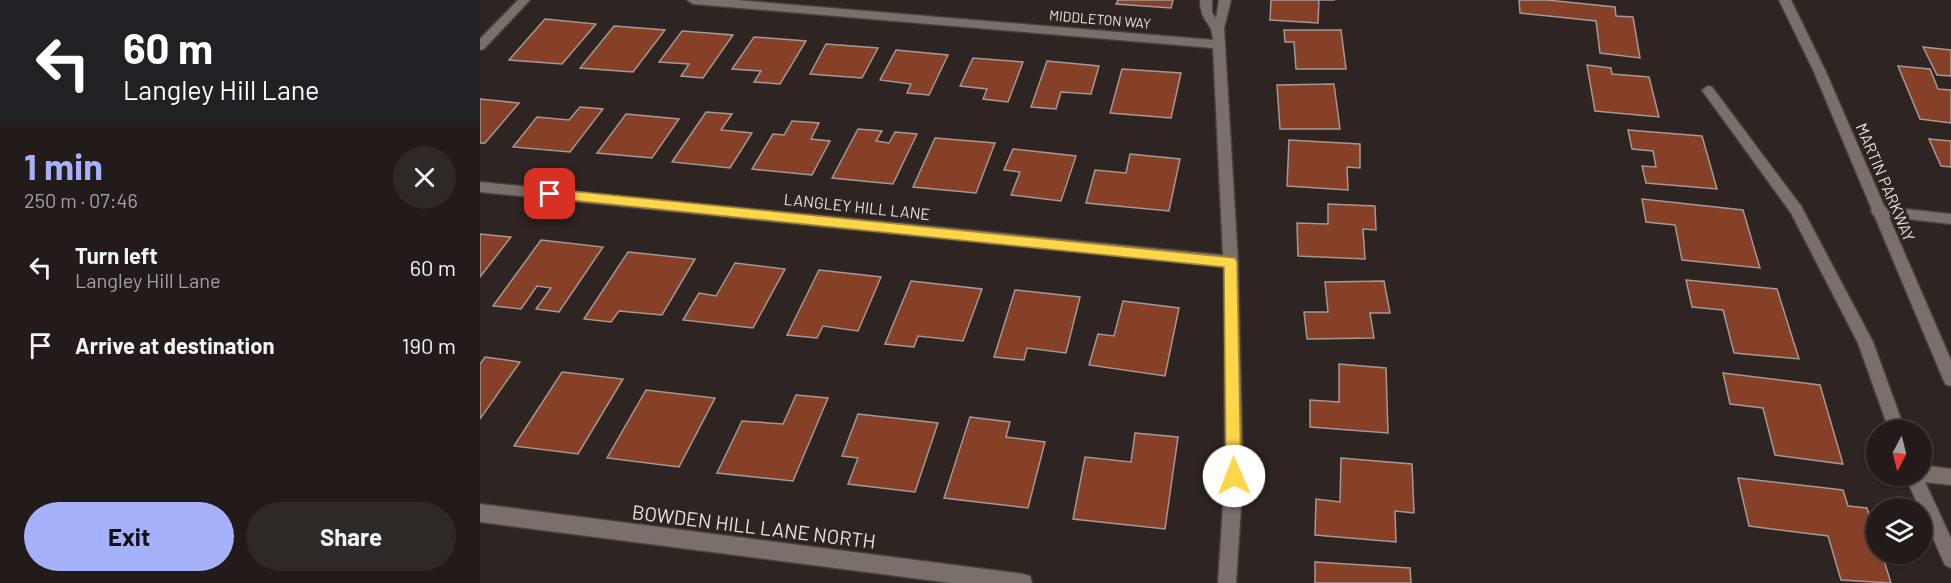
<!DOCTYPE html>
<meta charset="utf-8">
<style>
:root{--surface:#221b19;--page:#2e2826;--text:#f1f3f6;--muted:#a2a1a2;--line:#3f3938;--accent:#a6b1fc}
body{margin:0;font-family:Barlow,sans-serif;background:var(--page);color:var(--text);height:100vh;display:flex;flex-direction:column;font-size:22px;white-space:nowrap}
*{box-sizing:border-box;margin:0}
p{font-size:20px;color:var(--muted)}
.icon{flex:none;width:33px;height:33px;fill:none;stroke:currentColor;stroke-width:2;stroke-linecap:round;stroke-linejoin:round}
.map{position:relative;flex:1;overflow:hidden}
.sheet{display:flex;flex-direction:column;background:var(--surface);width:480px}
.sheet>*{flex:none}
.guide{background:#202124;color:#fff;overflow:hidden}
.needle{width:39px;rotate:187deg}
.fabs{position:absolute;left:1386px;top:420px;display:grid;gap:12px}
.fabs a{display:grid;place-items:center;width:66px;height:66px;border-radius:50%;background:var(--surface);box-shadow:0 2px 4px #0004,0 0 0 2px var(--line);font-size:30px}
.pin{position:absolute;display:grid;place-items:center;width:51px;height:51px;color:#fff;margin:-26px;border-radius:12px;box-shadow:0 3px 9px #0006}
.me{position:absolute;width:66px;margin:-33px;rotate:359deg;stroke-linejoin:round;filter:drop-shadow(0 0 4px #0008)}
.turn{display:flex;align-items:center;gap:21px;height:126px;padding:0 24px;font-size:27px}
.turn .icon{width:78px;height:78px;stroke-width:2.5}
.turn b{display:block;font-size:42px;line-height:51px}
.round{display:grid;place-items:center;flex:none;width:63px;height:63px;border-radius:32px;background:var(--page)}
.headline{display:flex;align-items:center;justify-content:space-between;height:102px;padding:0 24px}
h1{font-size:36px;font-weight:700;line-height:45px;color:var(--accent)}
.action{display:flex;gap:12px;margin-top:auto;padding:12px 24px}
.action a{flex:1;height:69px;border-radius:36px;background:var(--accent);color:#111;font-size:24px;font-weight:700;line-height:69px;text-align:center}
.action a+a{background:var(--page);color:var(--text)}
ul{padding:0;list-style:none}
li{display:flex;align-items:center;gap:18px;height:78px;padding:0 24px}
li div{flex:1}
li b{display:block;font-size:22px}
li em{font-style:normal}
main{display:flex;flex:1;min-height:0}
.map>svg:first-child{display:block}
</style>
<main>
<section class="sheet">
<div class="guide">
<div class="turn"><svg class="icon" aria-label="left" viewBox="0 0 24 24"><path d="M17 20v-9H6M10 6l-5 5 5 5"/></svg><div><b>60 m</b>Langley Hill Lane</div></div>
</div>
<div class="headline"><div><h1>1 min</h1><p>250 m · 07:46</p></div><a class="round"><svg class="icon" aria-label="close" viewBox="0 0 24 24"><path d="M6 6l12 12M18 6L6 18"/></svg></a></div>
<ul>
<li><svg class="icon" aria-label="left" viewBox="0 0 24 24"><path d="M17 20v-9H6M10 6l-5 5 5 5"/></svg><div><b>Turn left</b><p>Langley Hill Lane</p></div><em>60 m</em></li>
<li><svg class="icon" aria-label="arrive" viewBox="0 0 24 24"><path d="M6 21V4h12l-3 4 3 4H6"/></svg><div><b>Arrive at destination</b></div><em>190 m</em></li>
</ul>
<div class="action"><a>Exit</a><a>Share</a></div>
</section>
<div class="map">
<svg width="1471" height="583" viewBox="0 0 1471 583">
<rect width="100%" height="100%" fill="#2e2421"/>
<!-- building -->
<path fill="#864028" stroke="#a49894" stroke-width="1.5" d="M638 0H693L691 8 636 4Z
M791 0H855H839L838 23 790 20Z
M1039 0H1067L1135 7 1136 16 1153 17 1160 58 1120 53 1116 21 1040 13Z
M65 19 116 24 82 64 29 60Z
M134 26 185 30 153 72 100 68Z
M804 30H861L866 69H816L814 42H805Z
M202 31 253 35 223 78 201 76 209 64 179 62Z
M274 37 326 41 300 84 274 82 281 71 252 69Z
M346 44 398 48 382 78 330 74Z
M1443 47 1471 50V76L1457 75Z
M416 50 468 55 449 95 427 93 431 84 400 80Z
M493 58 543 62 528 102 503 99 507 89 480 86Z
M567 61 619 66 611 94 581 92 576 109 551 107Z
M1107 65 1131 68 1132 74 1169 77 1179 117 1115 111Z
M1418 66 1450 69 1458 89 1471 90V123L1440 119Z
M642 69 701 73 691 118 630 113Z
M854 84 860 129H800L797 85Z
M0 99 39 103 5 143H0Z
M100 107 123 109 90 152 33 147 57 117 89 120Z
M226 112 252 114 241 130 272 133 250 168 192 162Z
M146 114 199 119 172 158 117 153Z
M312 121 339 123 331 139 350 141 332 175 272 169 293 134 304 135Z
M378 129 402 131 396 141 409 143 415 132 437 134 413 184 352 178Z
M1148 130 1222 136 1237 189 1166 183 1162 166 1176 167 1173 151 1152 149Z
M455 138 515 143 496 193 433 187Z
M1449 139 1471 141V167L1461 166Z
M809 140 880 144V168L867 167 868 190 807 186Z
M533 149 596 156 581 201 531 195 540 172 524 170Z
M650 154 700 159 689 211 606 203 615 170 646 173Z
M1162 199 1263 210 1280 268 1202 260 1195 225 1166 222Z
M848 204 895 206 896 230 883 229 885 259 818 256 817 223 848 224Z
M0 234 31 237 0 277Z
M61 240 123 247 79 312 56 309 71 288 57 286 41 309 13 306Z
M148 252 215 259 182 315 139 311 131 322 104 319Z
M255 263 305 269 273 328 203 320 219 293 236 296Z
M339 270 401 277 378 331 343 326 337 338 307 335Z
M1206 280 1297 289 1319 359 1254 353 1243 310 1212 307Z
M431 281 502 289 483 341 438 336 434 347 405 344Z
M904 281 910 313H890L894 338 827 339 824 312H848L845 282Z
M535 290 600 297 586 353 547 348 544 360 514 357Z
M643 301 699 308 685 376 609 365 618 334 634 336Z
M5 357 40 362 0 419V364Z
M859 364 906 368 908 433 830 427V400L859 402Z
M82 372 143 379 98 454 34 446Z
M1243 373 1340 385 1363 464 1295 455 1283 408 1250 404Z
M166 390 235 398 199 467 127 458Z
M316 395 348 398 313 481 237 473 262 421 303 424Z
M378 414 458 423 435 492 368 484 378 458 362 456Z
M490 417 530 422 526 437 565 442 548 508 464 498Z
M655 433 698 437 685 529 593 519 605 457 651 462Z
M861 458 932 464 934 513 915 511 916 542 835 535 836 499 860 502Z
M1258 478 1363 490 1368 506 1387 508 1396 537V554H1402L1411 583 1361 580 1348 536 1269 526Z
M835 562 930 568 931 583H835Z"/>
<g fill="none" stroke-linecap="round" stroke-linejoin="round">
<!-- minor casing -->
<g stroke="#48403d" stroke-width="3">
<path id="minor" d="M38 0H50L4 49 0 50V39Z
M207 0H256L733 40C732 20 720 23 720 0H732V13L736 18 739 0H751L744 28 758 262 763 476 756 583H738L745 476 744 267 0 192V182L743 255 733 48 213 4Z
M1228 86 1232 87 1321 206 1393 342 1425 430H1409L1378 343 1311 213 1224 93 1222 90Z
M1398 206 1471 214V224L1393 215 1391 211 1393 207Z
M1442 465 1471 469V485L1445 482 1471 538V568L1465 565 1425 476H1442Z
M0 504 543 574 550 576 552 583H471L0 522Z"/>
</g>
<!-- tertiary casing -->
<g stroke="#48403d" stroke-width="3">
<path id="tertiary" d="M1299 0H1311L1346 72 1471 360V386L1465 384 1463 379 1334 72Z"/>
</g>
<!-- minor -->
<use href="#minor" fill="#7a6f6b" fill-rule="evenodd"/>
<!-- tertiary -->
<use href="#tertiary" fill="#7a6f6b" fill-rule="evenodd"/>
</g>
<!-- route -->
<path fill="#ffd54a" stroke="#a68a30" stroke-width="1.5" d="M70 189 755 258 757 262 761 476 759 481 754 483 748 481 746 476 744 267 70 198 64 194Z"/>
<g text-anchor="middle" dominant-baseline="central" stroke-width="6" stroke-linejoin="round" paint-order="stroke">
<!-- far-street labels -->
<g font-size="14" fill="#e8e1df" stroke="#2e2421">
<text transform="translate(620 19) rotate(5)">MIDDLETON WAY</text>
</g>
<!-- street labels -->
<g font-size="16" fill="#e8e1df" stroke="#2e2421">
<text transform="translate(1406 182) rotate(67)">MARTIN PARKWAY</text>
<text transform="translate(377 206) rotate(6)">LANGLEY HILL LANE</text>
</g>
<!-- near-street labels -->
<g font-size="20" fill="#e8e1df" stroke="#2e2421">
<text transform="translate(274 526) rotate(7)">BOWDEN HILL LANE NORTH</text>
</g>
</g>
</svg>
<div class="fabs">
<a><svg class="needle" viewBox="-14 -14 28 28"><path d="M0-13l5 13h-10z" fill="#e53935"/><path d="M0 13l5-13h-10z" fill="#a2a1a2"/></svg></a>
<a><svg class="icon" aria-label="layers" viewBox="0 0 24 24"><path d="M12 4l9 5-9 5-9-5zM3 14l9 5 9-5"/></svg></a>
</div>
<div class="pin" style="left:70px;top:194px;background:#d93025"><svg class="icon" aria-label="arrive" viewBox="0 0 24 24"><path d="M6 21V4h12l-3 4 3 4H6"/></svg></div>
<svg class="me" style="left:754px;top:476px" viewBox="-20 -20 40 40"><circle r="19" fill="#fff"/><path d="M0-13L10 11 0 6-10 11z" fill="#ffd54a"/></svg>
</div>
</main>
